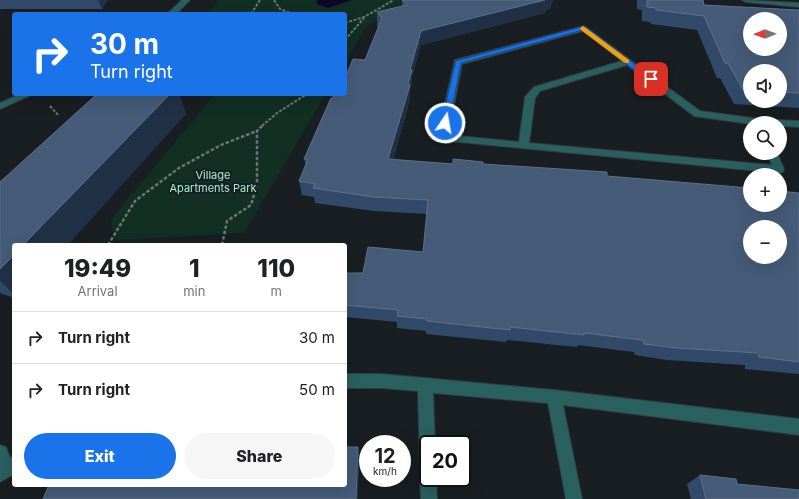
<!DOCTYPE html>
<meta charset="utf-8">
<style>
:root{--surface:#fff;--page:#f6f6f6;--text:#202124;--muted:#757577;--line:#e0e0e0;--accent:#1a73e8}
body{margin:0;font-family:Inter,sans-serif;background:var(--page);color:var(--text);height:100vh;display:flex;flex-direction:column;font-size:15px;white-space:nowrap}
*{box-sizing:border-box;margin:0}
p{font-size:13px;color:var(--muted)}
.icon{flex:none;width:22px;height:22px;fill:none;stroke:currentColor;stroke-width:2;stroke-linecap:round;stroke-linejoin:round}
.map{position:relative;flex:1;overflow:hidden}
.drawer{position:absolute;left:12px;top:243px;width:335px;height:244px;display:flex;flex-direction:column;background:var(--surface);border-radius:4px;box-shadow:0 4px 16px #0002}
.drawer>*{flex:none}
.top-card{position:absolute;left:12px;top:12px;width:335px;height:84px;border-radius:4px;box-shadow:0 4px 16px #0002;background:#1a73e8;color:#fff;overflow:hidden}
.needle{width:26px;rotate:269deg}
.buttons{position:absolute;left:743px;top:12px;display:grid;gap:8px}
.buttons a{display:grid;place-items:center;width:44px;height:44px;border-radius:50%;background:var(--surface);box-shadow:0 4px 16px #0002;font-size:20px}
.speed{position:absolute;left:359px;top:435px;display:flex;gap:8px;font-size:20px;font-weight:700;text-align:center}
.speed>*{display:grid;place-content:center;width:52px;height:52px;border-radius:50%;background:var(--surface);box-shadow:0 4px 16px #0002;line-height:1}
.speed small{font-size:10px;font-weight:400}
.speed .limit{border:2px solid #111;border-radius:6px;background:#fff;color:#111}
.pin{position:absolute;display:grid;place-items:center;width:34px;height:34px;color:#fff;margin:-17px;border-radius:8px;box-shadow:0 2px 6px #0006}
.me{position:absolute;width:44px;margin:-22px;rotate:12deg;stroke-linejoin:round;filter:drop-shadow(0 0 3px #0008)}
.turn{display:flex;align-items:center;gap:14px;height:84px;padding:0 12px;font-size:18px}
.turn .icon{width:52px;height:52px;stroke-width:2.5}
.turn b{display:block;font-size:28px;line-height:34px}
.eta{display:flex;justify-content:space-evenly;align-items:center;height:68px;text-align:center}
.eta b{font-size:24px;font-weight:800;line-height:28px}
.button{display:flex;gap:8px;margin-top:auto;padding:8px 12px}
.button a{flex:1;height:46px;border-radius:24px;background:var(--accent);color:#fff;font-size:16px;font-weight:800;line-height:46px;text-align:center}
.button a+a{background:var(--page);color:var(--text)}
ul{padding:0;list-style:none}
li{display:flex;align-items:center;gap:12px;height:52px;padding:0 12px;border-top:1px solid var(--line)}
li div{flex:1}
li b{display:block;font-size:15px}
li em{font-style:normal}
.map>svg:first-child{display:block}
</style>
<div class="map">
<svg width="799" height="499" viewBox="0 0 799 499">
<rect width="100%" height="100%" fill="#181e21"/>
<!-- green -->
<path fill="#112f23" d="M219 0H428L399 9 366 27 345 63V14H208Z
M215 94H326L244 233 114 240 111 219Z"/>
<!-- water -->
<path fill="#0f072a" d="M317 0H352L328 8 317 4Z"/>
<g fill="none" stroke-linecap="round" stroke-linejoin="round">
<!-- lane casing -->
<g stroke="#343a3d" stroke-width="2">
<path id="lane" d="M742 0 799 3V7L746 2Z
M584 26 700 111 759 119 799 121V127L780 126V123L750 124 694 116 627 65 540 91 535 98 529 143 772 165 767 153H777L784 169 783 172 779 173 438 140 437 138 455 60ZM583 31 622 61 534 87 525 97 519 142 448 135 462 64Z
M345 374H382L554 390 799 419V435L563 405 582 499H566L548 403 433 393 435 444H428V478H436L437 499H421L420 478 422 472 420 467 418 391 382 388H345Z
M0 445 6 447 10 458 14 456V474L0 482Z"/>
</g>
<!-- street casing -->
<g stroke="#343a3d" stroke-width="2">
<path id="street" d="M182 0H190L176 14H167Z
M20 94H33L0 109V103Z"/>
</g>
<!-- path-far1 -->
<path stroke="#6d7375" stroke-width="2" stroke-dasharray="3 1.5" stroke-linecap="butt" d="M274 0 280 9 293 14
M251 14 260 0
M345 23 364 17 394 0
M345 40 364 18
M50 106 59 116
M262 126 277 113 307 94"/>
<!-- path -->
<path stroke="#6d7375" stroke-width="2.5" stroke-dasharray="3.5 2" stroke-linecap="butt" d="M108 245 135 201 179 168 221 145 257 131
M222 245 227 221 251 205 257 184V131L263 125"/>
<!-- lane -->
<use href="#lane" fill="#296060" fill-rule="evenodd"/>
<!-- street -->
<use href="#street" fill="#296060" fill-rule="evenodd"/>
</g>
<!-- wall -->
<path fill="#324a6a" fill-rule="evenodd" d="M0 0H108L102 9H0Z
M402 0 551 8 546 10 545 13 421 45 412 76V84L410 89V99L393 160 453 164H483L607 176 799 193V374L745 369V365L667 360 635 355 634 352 578 345 577 347 507 340 506 342 426 334V331L397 328V322L345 317V273H363L423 252 427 214 374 211 315 203 314 197 302 195 299 181 306 166 304 159 332 99 365 60 378 28 377 26V12L402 6Z
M637 0H703L704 5 799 10V108L734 104 720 78H717L697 30 651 24 650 22 642 21V10L637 9ZM750 71H780V101H750Z
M97 94H179L186 114 14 245V298L0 293V182Z
M700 475 737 484 799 499H691L687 484Z"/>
<!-- shaded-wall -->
<path fill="#203147" d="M98 0H108L102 9Z
M544 0H553L551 8 546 10 545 13 421 45 412 76V84L410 89V99L389 174 388 159 408 84 410 70 421 31Z
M170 94H179L186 114 68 245H23Z
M14 255V294L0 281V269Z
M358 447 360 456 358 499H356Z"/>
<!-- building -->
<path fill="#455b77" stroke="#5e7189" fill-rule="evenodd" d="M402 0H545L421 31 410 70H412L408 84 410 85 388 159 453 164V159L483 162V164L607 172V176L750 188V205H780V191L799 193V362L759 357 758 353 677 348 644 344 643 340 584 333V335L510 327V330L427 321V319L397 316 398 310 345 305V273H363L368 247 423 252 428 200 373 197 313 188 315 184 299 181 308 159H304L331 98 332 99 334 94H345V78L353 59 365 60 382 18 377 12 407 5ZM750 227H780V257H750Z
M647 0H703L704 5 799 10V93L780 92V71H750V90H743L728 63H725L704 16 656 10V8L647 7ZM750 19H780V49H750Z
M97 94H170L23 245H14V255L0 269V182Z
M345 447H358L356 499H43L49 485H345Z
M700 475 736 479 737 484 799 490V499H706Z"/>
<!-- route -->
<path fill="#1a73e8" stroke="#114b97" d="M581 27H586L653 78V81H648L583 30 461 63 449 123 442 125 441 123 456 61Z"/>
<!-- slow -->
<path fill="#f59e0b" d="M583 26 629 60V63H625L581 30 580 28Z"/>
<g text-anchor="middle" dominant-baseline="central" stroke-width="4" stroke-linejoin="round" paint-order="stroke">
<!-- park labels -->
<g font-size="11" fill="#9df2cd" stroke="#181e21">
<text x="213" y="175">Village<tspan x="213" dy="13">Apartments Park</tspan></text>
</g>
</g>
</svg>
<div class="buttons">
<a><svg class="needle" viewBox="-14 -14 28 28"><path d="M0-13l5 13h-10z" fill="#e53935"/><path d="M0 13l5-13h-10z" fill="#757577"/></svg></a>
<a><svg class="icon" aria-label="sound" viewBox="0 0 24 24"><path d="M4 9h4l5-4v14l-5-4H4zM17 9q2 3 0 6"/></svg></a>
<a><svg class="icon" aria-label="search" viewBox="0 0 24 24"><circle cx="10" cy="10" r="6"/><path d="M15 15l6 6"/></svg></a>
<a>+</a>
<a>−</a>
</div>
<div class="speed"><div>12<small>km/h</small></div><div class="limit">20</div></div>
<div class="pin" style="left:651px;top:79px;background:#d93025"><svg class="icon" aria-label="arrive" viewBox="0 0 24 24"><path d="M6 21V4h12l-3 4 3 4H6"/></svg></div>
<svg class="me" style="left:445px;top:123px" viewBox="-20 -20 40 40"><circle r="17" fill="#1a73e8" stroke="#fff" stroke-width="3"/><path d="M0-11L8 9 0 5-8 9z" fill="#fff"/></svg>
<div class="top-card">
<div class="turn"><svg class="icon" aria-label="right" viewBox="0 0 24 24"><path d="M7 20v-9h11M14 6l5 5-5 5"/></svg><div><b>30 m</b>Turn right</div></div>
</div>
<section class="drawer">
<div class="eta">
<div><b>19:49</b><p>Arrival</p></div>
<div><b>1</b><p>min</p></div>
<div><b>110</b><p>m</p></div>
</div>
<ul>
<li><svg class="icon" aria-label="right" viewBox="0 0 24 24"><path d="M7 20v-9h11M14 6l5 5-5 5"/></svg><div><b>Turn right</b></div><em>30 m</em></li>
<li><svg class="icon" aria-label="right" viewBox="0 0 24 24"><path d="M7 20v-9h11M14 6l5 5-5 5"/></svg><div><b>Turn right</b></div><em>50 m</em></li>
</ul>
<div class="button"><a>Exit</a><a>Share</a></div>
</section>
</div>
